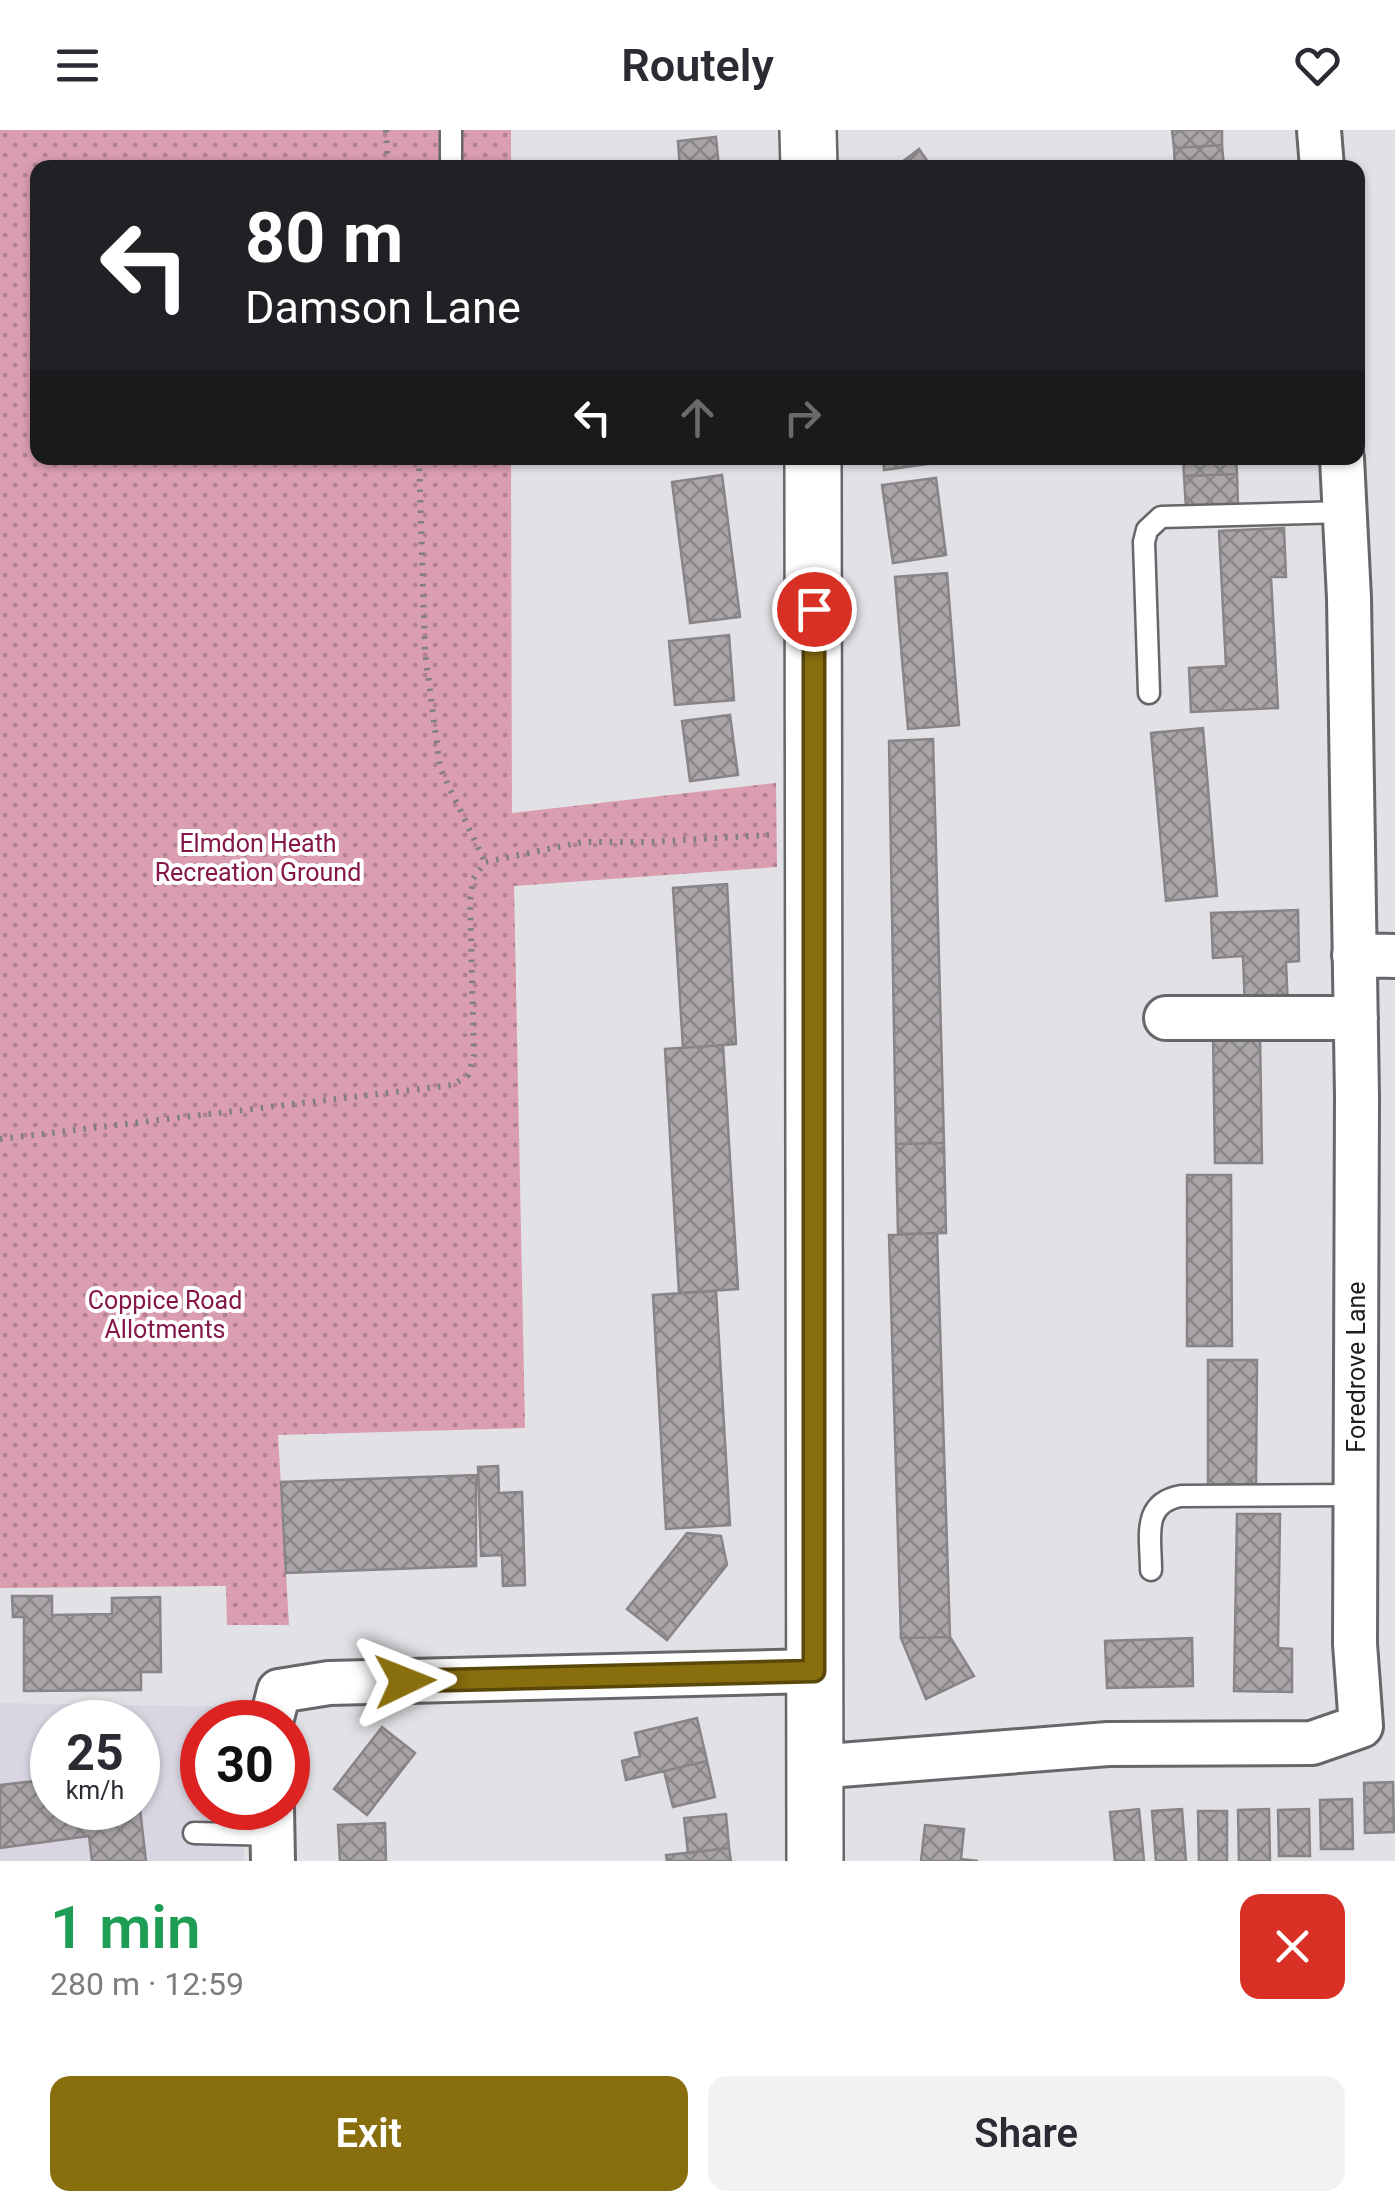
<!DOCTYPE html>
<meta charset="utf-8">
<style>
:root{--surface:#fff;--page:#f2f2f3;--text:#2b2b33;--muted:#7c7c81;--accent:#896e0e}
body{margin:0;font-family:Roboto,sans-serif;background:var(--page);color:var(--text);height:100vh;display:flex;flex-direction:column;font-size:38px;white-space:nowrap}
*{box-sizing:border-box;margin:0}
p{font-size:32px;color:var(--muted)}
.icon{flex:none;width:55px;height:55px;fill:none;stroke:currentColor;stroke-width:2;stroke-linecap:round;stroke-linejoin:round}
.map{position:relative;height:1731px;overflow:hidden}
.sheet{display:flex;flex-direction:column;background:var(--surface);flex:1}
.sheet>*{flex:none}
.top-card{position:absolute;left:30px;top:30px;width:1335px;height:305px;border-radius:20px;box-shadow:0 2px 8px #0004;background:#202124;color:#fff;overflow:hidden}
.speed{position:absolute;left:30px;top:1570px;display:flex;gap:20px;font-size:50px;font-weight:700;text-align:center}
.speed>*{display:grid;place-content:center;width:130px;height:130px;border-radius:50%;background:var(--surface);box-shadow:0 2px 8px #0004;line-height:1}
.speed small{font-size:25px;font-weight:400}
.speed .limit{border:15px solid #d22;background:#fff;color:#111}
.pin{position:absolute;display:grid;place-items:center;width:85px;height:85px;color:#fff;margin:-42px;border:5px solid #fff;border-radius:50%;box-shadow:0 2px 10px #0007}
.me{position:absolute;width:110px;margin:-55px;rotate:88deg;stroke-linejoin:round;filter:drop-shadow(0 0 8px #0008)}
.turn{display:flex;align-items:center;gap:35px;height:210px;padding:0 50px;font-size:45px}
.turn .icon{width:130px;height:130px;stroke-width:2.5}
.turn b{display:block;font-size:70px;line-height:85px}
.lanes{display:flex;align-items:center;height:95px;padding:0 50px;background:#0003;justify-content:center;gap:50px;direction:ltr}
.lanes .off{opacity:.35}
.round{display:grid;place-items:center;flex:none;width:105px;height:105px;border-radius:20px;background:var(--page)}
.headline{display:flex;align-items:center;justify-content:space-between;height:170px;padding:0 50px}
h1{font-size:60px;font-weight:600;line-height:75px;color:#1e9e55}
.action{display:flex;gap:20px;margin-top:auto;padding:20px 50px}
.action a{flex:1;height:115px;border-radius:20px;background:var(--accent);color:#fff;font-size:40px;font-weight:600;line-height:115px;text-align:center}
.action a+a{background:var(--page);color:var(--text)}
header{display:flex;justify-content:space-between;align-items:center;height:130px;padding:0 50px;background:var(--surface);font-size:45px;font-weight:600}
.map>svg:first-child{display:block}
</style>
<header><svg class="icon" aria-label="menu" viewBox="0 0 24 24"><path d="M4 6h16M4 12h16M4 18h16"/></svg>Routely<svg class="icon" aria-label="heart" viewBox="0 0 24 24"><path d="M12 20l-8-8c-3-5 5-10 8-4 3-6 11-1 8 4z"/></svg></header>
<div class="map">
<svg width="1395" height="1731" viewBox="0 0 1395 1731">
<defs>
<pattern id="park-dots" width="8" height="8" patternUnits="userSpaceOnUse" patternTransform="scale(2.5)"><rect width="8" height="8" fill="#da9eb0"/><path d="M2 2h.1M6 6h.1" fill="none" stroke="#b0808f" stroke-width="1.8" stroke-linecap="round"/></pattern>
<pattern id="building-cross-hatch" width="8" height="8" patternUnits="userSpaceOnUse" patternTransform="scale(2.5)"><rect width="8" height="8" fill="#a9a5a8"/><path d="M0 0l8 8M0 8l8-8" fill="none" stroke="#898688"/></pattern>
</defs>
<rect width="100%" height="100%" fill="#e2e1e5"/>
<!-- built -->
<path fill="#d9d6e2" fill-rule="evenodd" d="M0 1573 243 1577V1592H202V1678H244V1731H0ZM52 1592H138V1678H52Z"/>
<!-- park -->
<path fill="url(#park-dots)" d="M0 0H511V37L38 38V328H511L512 683 776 653 777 737 514 756 525 1298 278 1305 289 1495H227L226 1456 0 1458Z"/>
<!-- building -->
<path fill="url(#building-cross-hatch)" stroke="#888488" stroke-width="2.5" d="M1172 0H1222V15L1174 18Z
M716 7 719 38H680L678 11Z
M1222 15 1224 38H1175L1174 18Z
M919 19 932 38H894Z
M883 328H934L935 333 884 340Z
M1183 328H1236L1237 344 1184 346Z
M1237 344 1238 375 1186 378 1184 346Z
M722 345 740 487 690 493 672 352Z
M936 348 946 425 893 433 882 355Z
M1284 398 1286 447H1271L1278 578 1191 582 1189 538 1226 536 1219 401Z
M947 443 959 595 908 599 895 447Z
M729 505 734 570 675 575 669 511Z
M730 585 738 645 690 651 682 591Z
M1203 598 1217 766 1166 771 1151 603Z
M933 609 944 1013 896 1014 889 611Z
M727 754 736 914 683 918 673 758Z
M1298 780 1299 831 1286 832 1288 879 1245 880 1243 826 1213 828 1211 783Z
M1260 903 1262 1033H1215L1213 904Z
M723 915 738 1159 679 1163 665 919Z
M944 1013 946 1103 898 1104 896 1014Z
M1187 1045H1231L1232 1216H1187Z
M937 1103 950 1507 901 1508 889 1105Z
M716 1161 730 1395 666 1399 653 1165Z
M1208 1230H1257L1256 1360H1208Z
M498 1336 499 1363 522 1362 525 1455 503 1456 502 1425 481 1426 478 1337Z
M476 1345V1436L286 1443 281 1352Z
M1237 1384H1280L1278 1518 1292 1519V1562L1234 1561Z
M687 1403 721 1406 727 1435 667 1510 627 1479Z
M12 1466H52V1485L112 1484V1468L160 1467 161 1542H141V1560L24 1561V1487H13Z
M950 1507 974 1546 926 1569 901 1508Z
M1192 1508 1193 1556 1107 1558 1105 1511Z
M697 1588 707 1631 626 1650 622 1631 640 1626 635 1603Z
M382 1597 415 1623 367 1685 334 1659Z
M707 1631 715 1667 673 1677 664 1641Z
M52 1649V1678H138V1662L146 1731H92L89 1706 0 1718V1655Z
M1393 1652 1394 1702 1365 1703 1364 1653Z
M1352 1669 1353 1719H1321L1320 1670Z
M1139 1679 1144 1731H1115L1110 1682Z
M1182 1679 1186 1731H1156L1152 1681Z
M1269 1679 1270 1731H1239L1238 1680Z
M1309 1679 1310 1726H1279L1278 1680Z
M1198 1681H1227V1731H1199Z
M726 1684 729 1718 688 1723 684 1688Z
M385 1693 386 1731H340L338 1695Z
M925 1695 964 1699 961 1729 978 1731H921Z
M729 1718 731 1731H667L666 1725Z"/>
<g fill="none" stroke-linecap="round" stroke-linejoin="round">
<!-- lane casing -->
<g stroke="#67666a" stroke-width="25">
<path id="lane" d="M451 0V38
M1149 563 1144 412 1147 400 1161 387 1346 382
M1151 1440C1151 1407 1141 1373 1181 1366L1356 1365
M194 1703 273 1705"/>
</g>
<!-- street casing -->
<g stroke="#67666a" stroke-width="48">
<path id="street" d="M1319 0 1322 38
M1354 825 1395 826
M1166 888H1356
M271 1592 279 1561 329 1553 814 1541
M815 1637 1108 1614 1312 1613 1361 1596 1355 1514 1357 967 1349 468 1342 328
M272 1678 273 1731"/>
</g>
<!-- secondary casing -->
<g stroke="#67666a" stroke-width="60">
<path id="secondary" d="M808 0 809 38
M813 328 815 1731"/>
</g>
<!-- path -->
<path stroke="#807f82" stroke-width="6" stroke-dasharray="2.5 8" stroke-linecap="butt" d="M386 0 388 38
M419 328 425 522 440 638 485 732
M0 1009 453 955 468 945 474 926 470 770 473 749 485 732 582 712H650L769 705"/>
<!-- lane -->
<use href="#lane" stroke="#fff" stroke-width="20"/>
<!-- street -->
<use href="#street" stroke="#fff" stroke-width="42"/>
<!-- secondary -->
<use href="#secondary" stroke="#fff" stroke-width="55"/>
</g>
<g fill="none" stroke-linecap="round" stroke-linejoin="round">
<!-- route casing -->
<g stroke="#594809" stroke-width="25">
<path id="route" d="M405 1551 814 1541V479"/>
</g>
<!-- route -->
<use href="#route" stroke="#896e0e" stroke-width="18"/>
</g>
<g text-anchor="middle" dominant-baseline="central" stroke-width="8" stroke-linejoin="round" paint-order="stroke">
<!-- park labels -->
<g font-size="25" fill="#851748" stroke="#fff">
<text x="258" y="713">Elmdon Heath<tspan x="258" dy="29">Recreation Ground</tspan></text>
<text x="165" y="1170">Coppice Road<tspan x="165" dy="29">Allotments</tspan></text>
</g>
<!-- street labels -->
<g font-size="25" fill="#1e1d1f" stroke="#fff">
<text transform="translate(1356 1237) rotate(-90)">Foredrove Lane</text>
</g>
</g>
</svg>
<div class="speed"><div>25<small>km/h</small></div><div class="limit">30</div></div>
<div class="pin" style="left:814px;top:479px;background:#d93025"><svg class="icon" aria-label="arrive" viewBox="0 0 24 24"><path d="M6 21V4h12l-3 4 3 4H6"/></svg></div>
<svg class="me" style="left:405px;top:1551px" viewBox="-20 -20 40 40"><path d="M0-17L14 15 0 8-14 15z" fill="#896e0e" stroke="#fff" stroke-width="4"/></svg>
<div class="top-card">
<div class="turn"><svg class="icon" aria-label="left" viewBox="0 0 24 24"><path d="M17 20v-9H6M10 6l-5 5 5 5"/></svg><div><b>80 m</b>Damson Lane</div></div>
<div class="lanes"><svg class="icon" aria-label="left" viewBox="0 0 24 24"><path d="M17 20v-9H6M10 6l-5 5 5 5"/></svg><svg class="icon off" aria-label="ahead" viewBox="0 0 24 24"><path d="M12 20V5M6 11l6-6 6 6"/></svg><svg class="icon off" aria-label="right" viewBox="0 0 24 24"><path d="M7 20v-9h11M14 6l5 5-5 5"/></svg></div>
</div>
</div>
<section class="sheet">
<div class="headline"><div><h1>1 min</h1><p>280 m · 12:59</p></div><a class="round" style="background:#d93025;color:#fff"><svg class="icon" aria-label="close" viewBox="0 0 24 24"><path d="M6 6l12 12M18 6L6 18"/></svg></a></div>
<div class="action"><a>Exit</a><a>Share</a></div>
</section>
